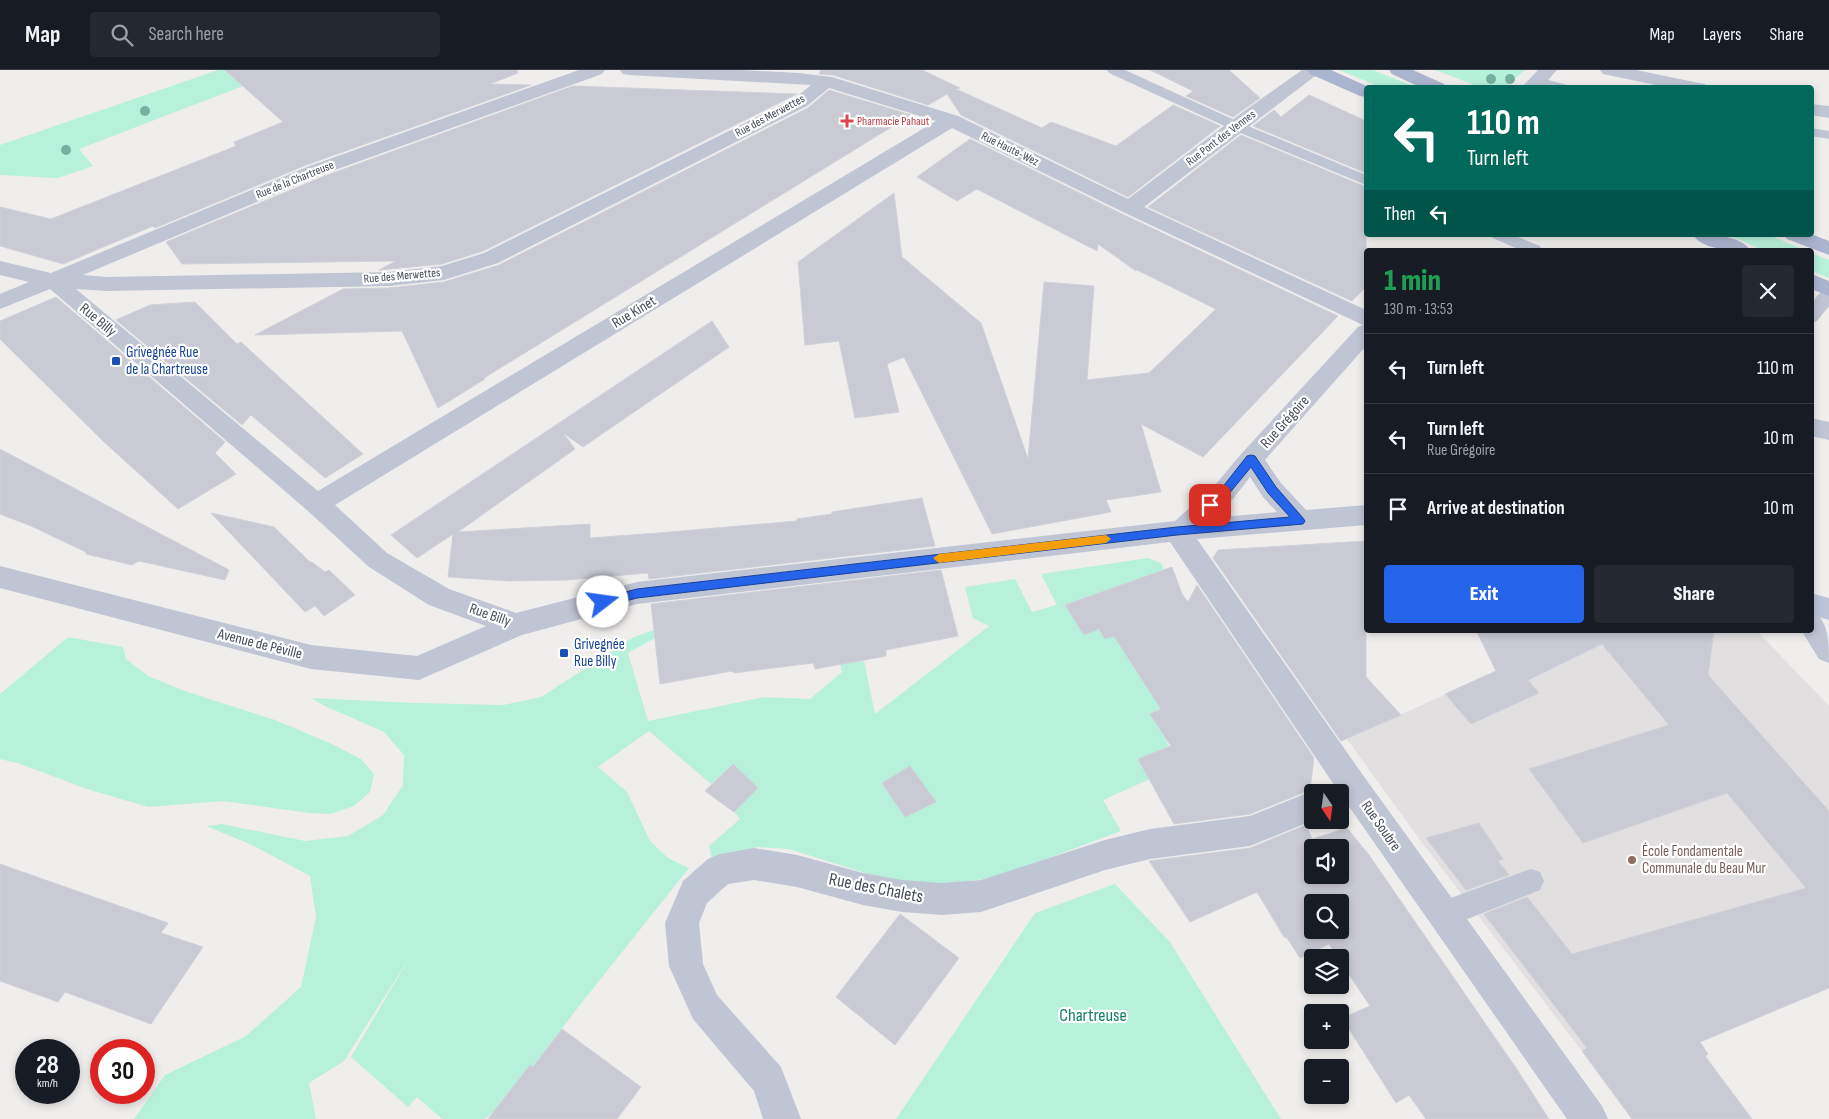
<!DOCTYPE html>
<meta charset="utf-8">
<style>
:root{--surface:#171b24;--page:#242831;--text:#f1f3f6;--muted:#9ea1a6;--line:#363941;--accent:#2563eb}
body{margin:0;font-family:"Sofia Sans Condensed",sans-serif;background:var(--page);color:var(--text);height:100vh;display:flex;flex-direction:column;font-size:19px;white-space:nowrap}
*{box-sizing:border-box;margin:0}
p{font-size:16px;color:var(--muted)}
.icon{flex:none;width:28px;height:28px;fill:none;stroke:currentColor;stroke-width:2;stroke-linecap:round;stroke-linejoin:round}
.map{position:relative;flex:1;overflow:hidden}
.sheet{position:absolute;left:1364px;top:178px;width:450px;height:385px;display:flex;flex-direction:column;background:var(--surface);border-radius:5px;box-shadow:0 2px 8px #0003}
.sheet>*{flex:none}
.guide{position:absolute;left:1364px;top:15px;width:450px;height:152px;border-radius:5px;box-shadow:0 2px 8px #0003;background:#00695c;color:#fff;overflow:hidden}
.needle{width:32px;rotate:167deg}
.fabs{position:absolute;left:1304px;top:714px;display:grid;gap:10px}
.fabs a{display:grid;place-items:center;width:45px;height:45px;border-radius:5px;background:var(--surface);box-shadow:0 2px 8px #0003;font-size:25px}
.speed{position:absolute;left:15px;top:969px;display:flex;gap:10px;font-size:25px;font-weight:700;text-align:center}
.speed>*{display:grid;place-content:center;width:65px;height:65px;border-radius:50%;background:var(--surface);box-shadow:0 2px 8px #0003;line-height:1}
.speed small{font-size:12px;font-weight:400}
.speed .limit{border:8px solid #d22;background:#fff;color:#111}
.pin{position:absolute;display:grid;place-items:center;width:42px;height:42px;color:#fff;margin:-21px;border-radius:10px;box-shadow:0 2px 8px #0006}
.me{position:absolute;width:55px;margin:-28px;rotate:75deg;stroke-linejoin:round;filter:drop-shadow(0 0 4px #0008)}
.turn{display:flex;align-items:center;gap:18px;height:105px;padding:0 20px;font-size:22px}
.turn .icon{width:65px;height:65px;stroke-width:2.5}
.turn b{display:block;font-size:35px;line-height:42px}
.then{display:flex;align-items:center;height:48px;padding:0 20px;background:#0003;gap:10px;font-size:19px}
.round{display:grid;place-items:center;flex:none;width:52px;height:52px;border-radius:5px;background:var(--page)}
.head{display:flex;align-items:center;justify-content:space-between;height:85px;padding:0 20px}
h1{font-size:30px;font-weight:800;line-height:38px;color:#1e9e55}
.action{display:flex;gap:10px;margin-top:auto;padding:10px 20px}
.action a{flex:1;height:58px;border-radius:5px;background:var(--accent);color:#fff;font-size:20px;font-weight:800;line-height:58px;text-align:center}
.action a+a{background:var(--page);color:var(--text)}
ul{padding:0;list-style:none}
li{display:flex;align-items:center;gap:15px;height:70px;padding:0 20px;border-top:1px solid var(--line)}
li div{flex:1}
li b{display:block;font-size:19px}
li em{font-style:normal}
header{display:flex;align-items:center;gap:30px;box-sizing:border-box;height:70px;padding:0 25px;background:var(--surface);border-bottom:1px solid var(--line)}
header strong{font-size:24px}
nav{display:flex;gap:28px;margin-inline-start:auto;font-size:18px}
.search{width:350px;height:45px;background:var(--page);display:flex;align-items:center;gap:12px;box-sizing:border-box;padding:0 18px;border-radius:5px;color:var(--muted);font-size:19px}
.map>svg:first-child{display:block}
</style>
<header>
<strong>Map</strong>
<div class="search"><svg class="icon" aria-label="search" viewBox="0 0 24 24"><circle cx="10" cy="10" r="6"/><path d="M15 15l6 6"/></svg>Search here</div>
<nav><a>Map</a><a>Layers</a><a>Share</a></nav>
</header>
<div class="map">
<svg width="1829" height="1049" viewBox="0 0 1829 1049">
<rect width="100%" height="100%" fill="#f0eded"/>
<!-- education -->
<path fill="#e1dfdf" d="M1587 560H1756L1829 636V841L1582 981 1420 770 1347 669Z"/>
<!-- green -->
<path fill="#b8f1db" d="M218 0H243L256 11 79 79 93 96 58 108 0 105V75Z
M1339 0H1373L1415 17H1380Z
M1435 0H1525L1505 17H1480Z
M1728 165H1768L1805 180H1763Z
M1811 183 1829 190V208L1811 200Z
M1148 488 1161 493 1164 500 1065 535 1084 565 1099 559 1105 569 1123 562 1166 619 1161 660 1170 678 1150 709 1103 730 1121 761 999 807 939 815 884 809 789 779 757 777 713 792 709 776 740 749 734 742 758 718 733 694 711 714 649 661 598 697 627 722 650 771 668 788 689 798 576 940 533 997 530 995 495 1040 485 1049H442L417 1027 408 1037 351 987 411 885 344 991 309 1013 316 1049H134L165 1005 246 966 301 917 316 847 310 806 252 775 206 756 222 754 305 771 348 766 383 745 403 715 404 685 384 662 325 636 311 628 415 633 503 635 541 627 634 567 654 560 655 568 628 583 648 651 764 627 810 629 842 602 840 594 864 591 875 644 989 556 973 548 965 517 1015 509 1032 542 1057 535 1041 504Z
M68 567 123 577 126 589 148 606 185 621 275 650 332 674 361 689 374 704 370 722 354 736 331 744 309 743 223 731 148 737 87 719 18 693 0 689V624Z
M1115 814 1170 872 1281 1049H896L1035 843Z"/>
<!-- building -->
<path fill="#c9cad3" stroke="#d0d1d9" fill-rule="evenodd" d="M225 0H517L518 3 490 14 531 15 306 95 155 158 153 156 63 194 0 176V137L51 149 221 82 236 76 234 72 283 52Z
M821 0H922L960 18 956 19 1042 58 1051 52 1116 76 1173 35 1220 56 1128 127 961 45 947 24 928 35 833 5 819 4Z
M1150 0H1229L1260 28 1233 47 1186 26 1193 21Z
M573 16 797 24 483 181 442 194 379 200 396 191 182 194 166 172 322 107Z
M829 20 911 45 484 308 485 309 438 338 402 261 255 265 343 219 389 218 444 212 499 195 808 38Z
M1309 25 1366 51V103L1253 56 1274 40 1281 47Z
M1241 65 1366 117V217L1352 231 1148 137Z
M970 69 1122 144 1338 246 1203 387 1141 354 1161 422 1106 430 1111 442 992 464 904 287 887 294 899 342 855 348 839 271 805 275 798 192 894 123 902 187 981 253 1028 389 1044 212 1094 216 1087 310 1149 303 1216 239 1137 200 1136 201 1098 174 1097 181 977 119 957 131 917 107Z
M56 227 225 372 215 383 236 404 178 439 103 371 0 269V251Z
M195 232 237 274 241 272 363 384 325 408 251 345 242 355 116 250 150 235Z
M712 251 729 277 583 377 563 363 575 379 458 462 590 454V468L658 463 797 451V449L832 444V442L922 428 935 476 649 509 648 503 566 510 509 511 448 507 453 464 417 488 391 465Z
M0 379 229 500 225 510 139 491 132 495 86 484V482L31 456 0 444Z
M211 443 274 457 310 492H312L325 502 329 500 355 525 324 546 315 536 305 542Z
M1366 471V607L1401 645 1341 671 1213 488 1218 480Z
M1172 497 1182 524 1188 532 1197 515 1314 688 1310 720 1250 744 1174 754 1138 689 1171 676 1150 644 1161 639 1114 566 1105 569 1099 559 1084 565 1065 535Z
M941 500 958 566 886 580V586L815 599 813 593 734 603 732 601 660 614 651 534Z
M1476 560H1714L1708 605 1829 741V918L1700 972 1708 984 1705 986 1752 1049H1632L1582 981 1587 978 1484 844 1527 827 1572 884 1806 818 1727 723 1583 773 1529 699 1669 655 1602 574 1528 610 1539 623 1471 654 1445 624 1496 601Z
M733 694 758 718 734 742 705 721Z
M910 696 936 732 905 747 882 713Z
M1479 753 1503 789 1498 791 1509 805 1466 820 1426 768Z
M1306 755 1312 769 1347 758 1369 785 1516 998 1549 1049H1426L1409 1025 1396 1033 1342 948 1370 936 1340 891V888H1338L1329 874 1300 888 1287 868 1284 867 1257 822 1190 852 1149 791 1250 778ZM1312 778H1340V805H1312ZM1312 832H1340V860H1312Z
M0 794 168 853 161 863 203 877 151 954 65 922 58 932 0 911Z
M900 844 959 888 895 975 836 927Z
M562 959 641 1017 617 1049H488L530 995 533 997Z"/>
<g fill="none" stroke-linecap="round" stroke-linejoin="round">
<!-- lane -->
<path fill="#bfc5d3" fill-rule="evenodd" d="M1107 0H1125L1241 53 1366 105V115L1231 59 1109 3Z
M1537 7 1567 15 1569 18C1557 18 1539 20 1530 11L1532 8Z
M1811 58 1829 61V69L1811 66Z
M1491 165H1513L1540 176 1542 180H1520L1493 168Z
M1829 219V236L1817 251 1811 253C1811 238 1812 223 1829 219Z
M1531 799 1540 802 1544 811 1540 820 1470 848 1443 856 1434 852 1430 843 1434 834Z"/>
<!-- street -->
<path fill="#bfc5d3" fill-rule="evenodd" d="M579 0H605L602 4 321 105 83 205 107 207 389 202 442 196 484 183 795 28 811 15 629 5 623 4 620 0H741L798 3 832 7 958 46 1128 129 1229 52 1302 0H1323L1144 137 1366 240V276L1265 390 1281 413 1306 440 1366 435V455L1197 469 1365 708 1602 1036 1608 1049H1567L1343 728 1170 472 637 534 522 565 419 610 311 599 0 518V496L311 575 417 586 486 556 429 535 369 497 308 441 50 219 0 239V224L29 212 0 205V191L51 203 307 97ZM829 18 936 51 318 421 76 219 107 221 389 216 444 210 498 193 807 36ZM952 58 1123 142 1363 255 1358 257 1242 383 1215 415 1175 451 637 512 516 543 449 519 387 483 335 435ZM1250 407 1263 427 1277 442 1212 448 1233 429Z
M1538 0H1557L1541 18H1521Z
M1600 0H1636L1699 13 1705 14 1708 18H1670L1603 4Z
M1811 34 1829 36V48L1811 45Z
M1811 348 1829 352V370L1811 366Z
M1811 541C1829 548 1829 573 1829 593L1819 589 1801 560H1811Z
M1312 721 1315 722H1312V750H1314L1250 776 1150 789 1105 800 981 842 942 845 902 842 863 835 797 817 754 810 728 814 707 833 699 853 703 894 717 925 781 997 801 1049H763L754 1021 693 949 669 896 665 853 683 811 708 789 720 784 754 778 797 785 863 803 902 810 942 813 981 810 1105 770 1150 759 1250 746Z"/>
<!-- secondary -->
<path fill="#bec4d7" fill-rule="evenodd" d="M1811 523 1829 528V550L1811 545Z"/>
<!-- primary -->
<path fill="#abb4ce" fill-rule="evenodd" d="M1307 0H1331L1371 18H1366V27L1360 26 1310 4Z
M1389 0H1413L1444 14 1447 18H1422L1392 4Z
M1811 164 1829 171V185L1787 169 1784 165Z
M1693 165C1710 165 1739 164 1750 180 1732 180 1704 181 1693 165Z
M1811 204 1829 211V226L1811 219Z"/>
</g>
<!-- trees -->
<g fill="#76b0a1">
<circle cx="1491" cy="9" r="5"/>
<circle cx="1510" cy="9" r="5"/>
<circle cx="145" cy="41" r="5"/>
<circle cx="66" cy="80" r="5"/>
</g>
<!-- route -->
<path fill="#2563eb" stroke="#184099" d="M1251 385 1255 386 1276 417 1303 448 1305 451 1303 454 1177 465 637 528 603 537 597 532 599 529 637 519 1177 457 1290 447 1268 423 1251 397 1228 425 1214 438H1206L1205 435 1221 419 1247 386Z"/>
<!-- slow -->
<path fill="#f59e0b" d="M1106 465 1111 469 1106 473 939 493 933 488 939 484Z"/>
<!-- markers -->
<path fill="#e0444e" stroke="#fff" stroke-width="2" d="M844.5 43.5h5v5h5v5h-5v5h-5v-5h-5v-5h5z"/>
<g fill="#1a4fb4" stroke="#fff" stroke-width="2">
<rect x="111" y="286" width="10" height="10" rx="2.5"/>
<rect x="559" y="578" width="10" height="10" rx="2.5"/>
</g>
<circle fill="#8d6e63" stroke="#fff" stroke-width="2" cx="1632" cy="790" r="5"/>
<g text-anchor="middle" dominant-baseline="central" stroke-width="4.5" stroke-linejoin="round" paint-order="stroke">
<!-- far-street labels -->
<g font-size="12" fill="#444b5b" stroke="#fff">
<text transform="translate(770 46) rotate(-28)">Rue des Merwettes</text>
<text transform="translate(1221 68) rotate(-37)">Rue Pont des Vennes</text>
<text transform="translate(1010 79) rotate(26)">Rue Haute-Wez</text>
<text transform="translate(295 110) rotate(-22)">Rue de la Chartreuse</text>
<text transform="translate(402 206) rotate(-5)">Rue des Merwettes</text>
</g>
<!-- far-health labels -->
<g font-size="12" fill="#be3a42" stroke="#fff" text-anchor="start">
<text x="857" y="51">Pharmacie Pahaut</text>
</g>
<!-- street labels -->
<g font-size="15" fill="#444b5b" stroke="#fff">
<text transform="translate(634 242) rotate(-31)">Rue Kinet</text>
<text transform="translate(98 250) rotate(40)">Rue Billy</text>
<text transform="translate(1285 352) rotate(-48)">Rue Grégoire</text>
<text transform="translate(490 545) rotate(19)">Rue Billy</text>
<text transform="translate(260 574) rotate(14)">Avenue de Péville</text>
<text transform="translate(1381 756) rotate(55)">Rue Soubre</text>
</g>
<!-- transit labels -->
<g font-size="15" fill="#164399" stroke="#fff" text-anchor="start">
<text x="126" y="282">Grivegnée Rue<tspan x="126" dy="17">de la Chartreuse</tspan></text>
<text x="574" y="574">Grivegnée<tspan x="574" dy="17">Rue Billy</tspan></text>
</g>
<!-- education labels -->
<g font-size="15" fill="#785e54" stroke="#fff" text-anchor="start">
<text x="1642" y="781">École Fondamentale<tspan x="1642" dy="17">Communale du Beau Mur</tspan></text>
</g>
<!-- near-street labels -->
<g font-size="18" fill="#444b5b" stroke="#fff">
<text transform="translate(876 818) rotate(11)">Rue des Chalets</text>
</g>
<!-- near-park labels -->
<g font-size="18" fill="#127f63" stroke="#fff">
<text x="1093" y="945">Chartreuse</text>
</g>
</g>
</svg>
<div class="fabs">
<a><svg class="needle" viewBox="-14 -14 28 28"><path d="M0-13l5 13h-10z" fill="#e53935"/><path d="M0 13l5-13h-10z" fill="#9ea1a6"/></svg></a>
<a><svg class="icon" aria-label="sound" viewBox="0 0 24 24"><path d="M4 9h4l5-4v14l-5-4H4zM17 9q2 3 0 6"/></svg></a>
<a><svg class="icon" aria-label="search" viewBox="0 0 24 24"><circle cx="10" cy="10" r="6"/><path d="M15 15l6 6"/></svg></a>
<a><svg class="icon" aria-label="layers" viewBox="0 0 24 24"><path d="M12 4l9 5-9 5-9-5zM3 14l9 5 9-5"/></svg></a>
<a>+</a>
<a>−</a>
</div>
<div class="speed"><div>28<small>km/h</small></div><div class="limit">30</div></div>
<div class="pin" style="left:1210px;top:435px;background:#d93025"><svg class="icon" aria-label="arrive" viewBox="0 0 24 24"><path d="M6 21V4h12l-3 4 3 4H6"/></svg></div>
<svg class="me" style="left:603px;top:532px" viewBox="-20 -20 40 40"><circle r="19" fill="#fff"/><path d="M0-13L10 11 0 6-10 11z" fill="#2563eb"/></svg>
<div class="guide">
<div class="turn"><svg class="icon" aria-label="left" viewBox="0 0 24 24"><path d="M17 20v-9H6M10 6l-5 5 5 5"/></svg><div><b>110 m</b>Turn left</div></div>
<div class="then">Then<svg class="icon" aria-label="left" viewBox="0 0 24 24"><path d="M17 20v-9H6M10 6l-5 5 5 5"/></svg></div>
</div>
<section class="sheet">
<div class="head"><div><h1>1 min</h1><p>130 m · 13:53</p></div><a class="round"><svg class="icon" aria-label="close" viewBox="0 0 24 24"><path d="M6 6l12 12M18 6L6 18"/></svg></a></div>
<ul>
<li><svg class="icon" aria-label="left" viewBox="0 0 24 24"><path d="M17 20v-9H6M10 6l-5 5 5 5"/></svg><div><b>Turn left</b></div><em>110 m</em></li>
<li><svg class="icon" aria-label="left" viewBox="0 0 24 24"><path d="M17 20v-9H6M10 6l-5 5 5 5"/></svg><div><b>Turn left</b><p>Rue Grégoire</p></div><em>10 m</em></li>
<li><svg class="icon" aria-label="arrive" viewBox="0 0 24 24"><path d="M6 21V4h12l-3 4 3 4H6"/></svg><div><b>Arrive at destination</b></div><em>10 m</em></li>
</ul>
<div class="action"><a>Exit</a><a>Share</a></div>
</section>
</div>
